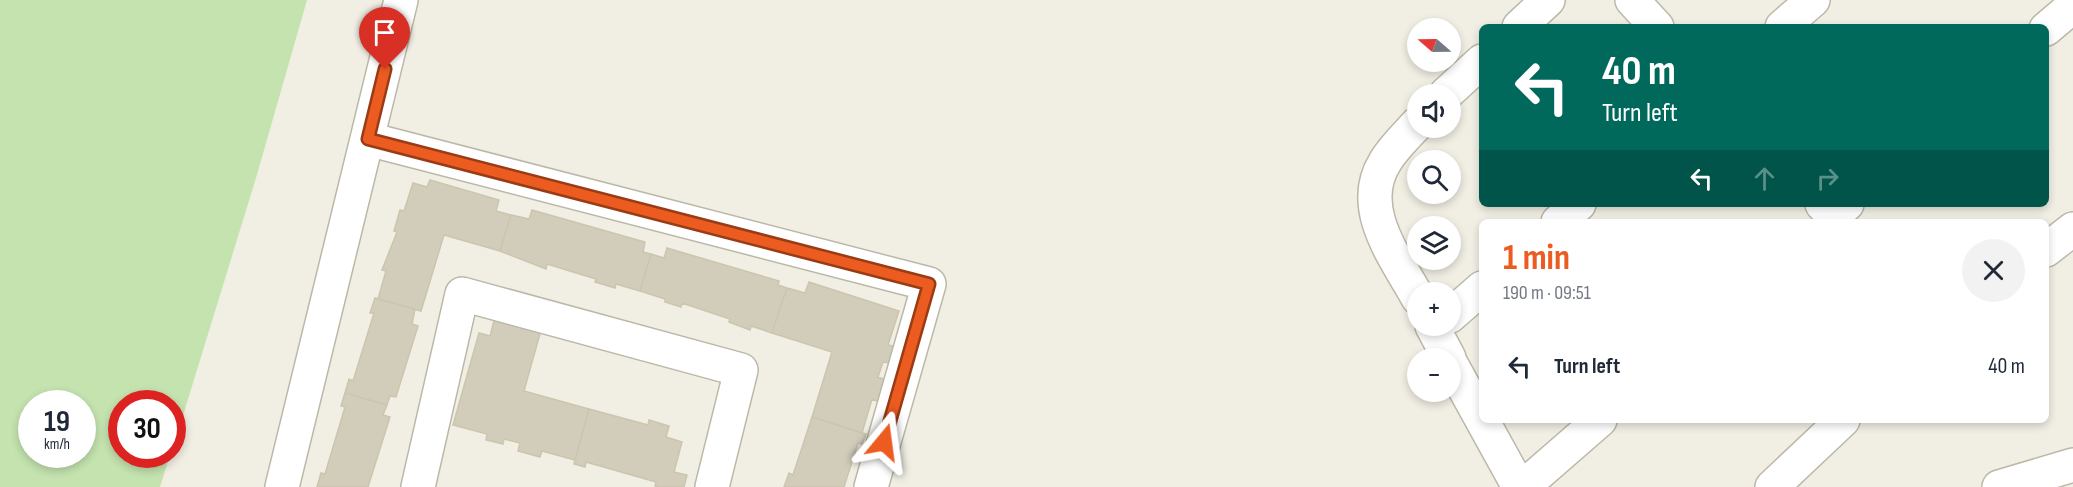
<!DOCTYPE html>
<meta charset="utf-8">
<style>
:root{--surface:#fff;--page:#f2f2f3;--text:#1f2937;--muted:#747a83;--accent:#ec5b20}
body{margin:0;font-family:"Sofia Sans Condensed",sans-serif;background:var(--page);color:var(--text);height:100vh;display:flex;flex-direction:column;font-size:22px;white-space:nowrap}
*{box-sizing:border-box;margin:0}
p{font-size:20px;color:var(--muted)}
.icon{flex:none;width:33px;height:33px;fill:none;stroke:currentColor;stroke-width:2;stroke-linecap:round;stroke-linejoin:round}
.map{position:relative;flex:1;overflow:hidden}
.side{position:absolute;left:1479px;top:219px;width:570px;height:204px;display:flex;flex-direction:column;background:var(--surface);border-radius:9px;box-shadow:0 3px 9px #0003}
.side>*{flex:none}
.guide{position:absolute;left:1479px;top:24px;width:570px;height:183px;border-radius:9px;box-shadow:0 3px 9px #0003;background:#00695c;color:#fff;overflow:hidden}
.needle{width:39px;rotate:290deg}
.fabs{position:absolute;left:1407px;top:18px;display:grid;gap:12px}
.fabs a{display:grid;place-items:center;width:54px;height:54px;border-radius:50%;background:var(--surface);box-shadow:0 3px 9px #0003;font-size:30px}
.speed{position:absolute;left:18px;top:390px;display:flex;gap:12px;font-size:30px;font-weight:700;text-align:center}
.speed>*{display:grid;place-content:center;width:78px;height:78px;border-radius:50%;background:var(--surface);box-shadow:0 3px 9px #0003;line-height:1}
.speed small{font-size:15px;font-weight:400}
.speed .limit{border:9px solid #d22;background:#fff;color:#111}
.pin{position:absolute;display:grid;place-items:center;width:51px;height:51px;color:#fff;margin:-62px -26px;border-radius:50% 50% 50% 0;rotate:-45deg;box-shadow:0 0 6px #0007}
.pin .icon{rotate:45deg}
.me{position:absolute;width:66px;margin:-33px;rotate:16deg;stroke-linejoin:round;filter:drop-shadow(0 0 4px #0008)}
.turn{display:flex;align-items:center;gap:21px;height:126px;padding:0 24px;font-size:27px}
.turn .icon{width:78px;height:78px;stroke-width:2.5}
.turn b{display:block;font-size:42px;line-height:51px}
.lanes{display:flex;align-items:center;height:57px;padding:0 24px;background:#0003;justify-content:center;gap:30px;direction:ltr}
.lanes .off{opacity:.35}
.round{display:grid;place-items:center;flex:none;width:63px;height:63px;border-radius:32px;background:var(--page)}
.summary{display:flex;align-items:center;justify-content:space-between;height:102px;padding:0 24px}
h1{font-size:36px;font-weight:700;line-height:45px;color:var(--accent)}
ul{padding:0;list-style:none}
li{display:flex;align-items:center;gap:18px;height:90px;padding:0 24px}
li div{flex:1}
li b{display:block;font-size:22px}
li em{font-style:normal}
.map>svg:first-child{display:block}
</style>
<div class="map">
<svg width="2073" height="487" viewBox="0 0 2073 487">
<rect width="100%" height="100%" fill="#f1efe4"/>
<!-- green -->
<path fill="#c4e3af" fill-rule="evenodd" d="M0 0H307L256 178 173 448 172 404H122V454L170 455 160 487H0ZM32 404H82V454H32Z"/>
<!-- building -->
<path fill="#d2ccbb" stroke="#ccc5ae" stroke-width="1.5" d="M430 180 499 200 496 211 511 215 500 251 444 235 421 311 378 299 386 271 382 270 397 232 394 231 400 210 404 211 413 183 427 187Z
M532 210 645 242 643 252 651 254 640 291 616 284 615 288 595 282 596 279 547 264 546 269 500 251 511 215 529 219Z
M667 248 779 281 778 285 787 288 772 333 751 326 750 330 729 322 730 319 682 303 681 307 665 302V299L640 291 651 254 664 258Z
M809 282 899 311 888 345 894 346 889 363 883 362 878 377 886 380 879 402 872 399 862 433 812 417 832 352 772 333 787 288 805 293Z
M375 298 415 309 412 324 418 326 396 397 390 396 387 405 345 393 349 379 353 381 374 313H370Z
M495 317 541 330 524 391 589 409 575 460 542 451 540 457 518 451 520 443 504 439 503 444 486 440 487 434 453 425 479 333 490 336Z
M345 393 387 405 383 415 390 417 368 487H317L321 473 325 474 345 407 341 406Z
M589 409 648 425 649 420 669 426 666 437 682 442 674 472 687 475 684 487H658L655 486 656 482 586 462 585 467 574 464Z
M812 417 866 434 862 444 858 443 844 487H784L789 473 793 475Z"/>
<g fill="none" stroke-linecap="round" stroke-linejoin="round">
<!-- street casing -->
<g stroke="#bcb8a8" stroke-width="36">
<path id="street" d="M1632 0 1657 27
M1519 27 1548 0
M1782 27 1813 0
M2046 29 2073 6
M1446 94 1482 61
M1418 123C1407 135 1393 148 1385 162 1356 208 1396 258 1418 298
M368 139 929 284 871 487
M1822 204 1833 216 1847 204
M1558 222 1579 204
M2046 250 2073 229
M1450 316 1482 288
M1432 326 1449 358
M1450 362 1519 487
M282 487 401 0
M418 487 462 294 741 370 712 487
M1523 487 1600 420
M1772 487 1843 420
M1999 487 2073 465"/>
</g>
<!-- street -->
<use href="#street" stroke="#fff" stroke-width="33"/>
</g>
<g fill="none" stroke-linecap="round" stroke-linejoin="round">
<!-- route casing -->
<g stroke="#993b15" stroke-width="15">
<path id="route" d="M385 69 368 139 929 284 884 442"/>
</g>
<!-- route -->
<use href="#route" stroke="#ec5b20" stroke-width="10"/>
</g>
</svg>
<div class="fabs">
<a><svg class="needle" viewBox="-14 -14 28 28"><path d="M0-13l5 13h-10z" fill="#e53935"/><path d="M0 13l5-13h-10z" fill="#747a83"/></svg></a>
<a><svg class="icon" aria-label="sound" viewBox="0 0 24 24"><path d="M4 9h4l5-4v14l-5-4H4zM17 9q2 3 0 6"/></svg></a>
<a><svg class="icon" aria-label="search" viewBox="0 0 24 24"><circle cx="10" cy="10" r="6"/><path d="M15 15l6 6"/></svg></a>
<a><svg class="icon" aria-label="layers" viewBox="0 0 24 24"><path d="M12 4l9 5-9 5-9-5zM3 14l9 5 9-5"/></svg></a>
<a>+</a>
<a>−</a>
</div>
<div class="speed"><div>19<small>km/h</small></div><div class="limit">30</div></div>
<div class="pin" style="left:385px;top:69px;background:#d93025"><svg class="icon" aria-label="arrive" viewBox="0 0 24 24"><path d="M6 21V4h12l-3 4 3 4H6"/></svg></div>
<svg class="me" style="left:884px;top:442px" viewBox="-20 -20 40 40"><path d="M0-17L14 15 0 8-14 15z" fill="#ec5b20" stroke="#fff" stroke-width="4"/></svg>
<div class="guide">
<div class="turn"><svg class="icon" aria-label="left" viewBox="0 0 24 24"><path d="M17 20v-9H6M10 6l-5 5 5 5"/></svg><div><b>40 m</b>Turn left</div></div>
<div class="lanes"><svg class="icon" aria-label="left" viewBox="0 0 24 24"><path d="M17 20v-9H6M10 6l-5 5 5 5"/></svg><svg class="icon off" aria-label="ahead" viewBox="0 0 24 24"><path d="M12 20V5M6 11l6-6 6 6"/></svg><svg class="icon off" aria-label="right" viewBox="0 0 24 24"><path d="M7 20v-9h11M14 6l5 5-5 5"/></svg></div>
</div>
<section class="side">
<div class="summary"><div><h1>1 min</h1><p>190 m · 09:51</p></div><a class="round"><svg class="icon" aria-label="close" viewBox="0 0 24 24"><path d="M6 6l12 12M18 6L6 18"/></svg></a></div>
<ul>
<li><svg class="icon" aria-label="left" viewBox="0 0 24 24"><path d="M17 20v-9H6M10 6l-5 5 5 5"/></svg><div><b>Turn left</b></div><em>40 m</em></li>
</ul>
</section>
</div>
